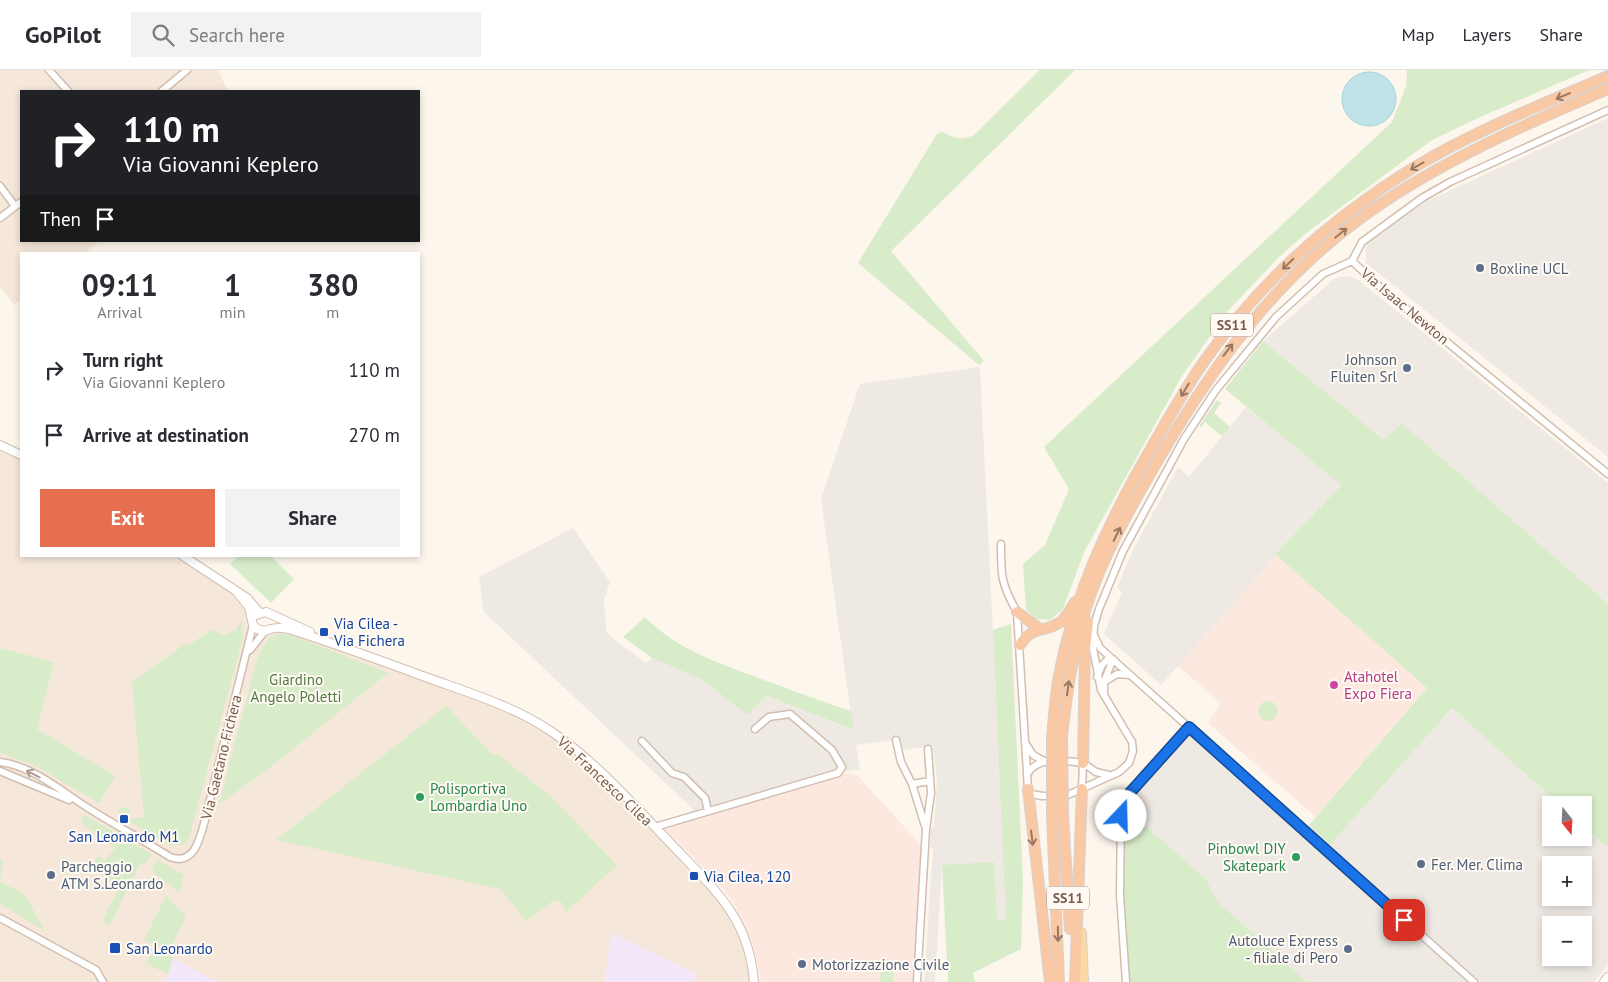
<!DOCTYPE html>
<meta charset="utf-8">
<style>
:root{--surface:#fff;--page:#f2f2f3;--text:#2b2b33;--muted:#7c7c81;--line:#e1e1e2;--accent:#e76f51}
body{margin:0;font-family:"PT Sans",sans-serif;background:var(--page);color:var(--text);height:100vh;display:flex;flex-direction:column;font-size:19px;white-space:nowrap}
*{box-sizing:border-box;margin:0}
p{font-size:16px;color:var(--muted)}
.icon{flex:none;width:28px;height:28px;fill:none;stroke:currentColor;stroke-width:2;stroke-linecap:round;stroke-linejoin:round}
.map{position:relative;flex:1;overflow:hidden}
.sheet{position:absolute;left:20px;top:182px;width:400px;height:305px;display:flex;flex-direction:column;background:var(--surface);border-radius:0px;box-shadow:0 2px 8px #0003}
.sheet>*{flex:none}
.top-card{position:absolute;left:20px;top:20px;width:400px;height:152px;border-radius:0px;box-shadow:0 2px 8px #0003;background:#202124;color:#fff;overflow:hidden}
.needle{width:32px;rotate:162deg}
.fabs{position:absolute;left:1542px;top:726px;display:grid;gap:10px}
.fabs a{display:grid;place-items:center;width:50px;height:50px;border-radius:0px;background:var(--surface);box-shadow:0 2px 8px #0003;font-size:25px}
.pin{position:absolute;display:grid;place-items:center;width:42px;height:42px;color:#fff;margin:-21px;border-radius:10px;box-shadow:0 2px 8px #0006}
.me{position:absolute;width:55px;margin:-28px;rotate:21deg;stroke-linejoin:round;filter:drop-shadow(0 0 4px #0008)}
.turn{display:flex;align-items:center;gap:18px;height:105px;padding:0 20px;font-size:22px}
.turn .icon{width:65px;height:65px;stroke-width:2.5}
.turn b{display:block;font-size:35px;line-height:42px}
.then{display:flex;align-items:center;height:48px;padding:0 20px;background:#0003;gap:10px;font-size:19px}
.eta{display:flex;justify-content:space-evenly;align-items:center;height:85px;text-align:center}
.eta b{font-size:30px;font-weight:700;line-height:35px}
.primary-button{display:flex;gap:10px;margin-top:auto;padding:10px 20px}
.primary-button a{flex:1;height:58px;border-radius:0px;background:var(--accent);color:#fff;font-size:20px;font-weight:700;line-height:58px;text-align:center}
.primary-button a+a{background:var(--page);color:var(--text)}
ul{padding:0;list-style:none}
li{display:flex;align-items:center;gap:15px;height:65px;padding:0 20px}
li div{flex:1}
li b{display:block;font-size:19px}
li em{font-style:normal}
header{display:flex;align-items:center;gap:30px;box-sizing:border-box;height:70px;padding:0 25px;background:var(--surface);border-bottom:1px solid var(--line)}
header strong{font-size:24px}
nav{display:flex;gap:28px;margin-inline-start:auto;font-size:18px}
.search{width:350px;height:45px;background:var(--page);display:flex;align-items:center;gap:12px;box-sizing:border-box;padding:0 18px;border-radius:0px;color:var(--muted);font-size:19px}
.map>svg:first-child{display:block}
</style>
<header>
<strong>GoPilot</strong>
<div class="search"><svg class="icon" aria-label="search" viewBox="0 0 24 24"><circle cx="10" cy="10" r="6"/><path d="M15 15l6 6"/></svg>Search here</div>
<nav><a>Map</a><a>Layers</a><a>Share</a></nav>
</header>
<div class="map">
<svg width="1608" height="912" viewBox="0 0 1608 912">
<rect width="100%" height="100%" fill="#fdf6ec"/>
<!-- residential -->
<path fill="#f5e8da" d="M0 0H218L228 21H21V171H100L83 184H21V230L14 235 0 217Z
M0 378 21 388V486H180L235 523 245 538 249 553 259 563H268L274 560 296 563 496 637 555 669 582 691 659 763 736 848 754 912H0Z"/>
<!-- commercial -->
<path fill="#fde8e0" d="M1277 485 1427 618 1316 747 1208 653 1221 633 1178 596Z
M839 703 857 705 921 775 913 912H761L754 877 736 836 718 812 661 756Z"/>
<!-- industrial -->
<path fill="#efe9e4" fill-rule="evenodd" d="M1608 48V387L1366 193V174L1425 132Z
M1347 206 1357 209 1608 413V534L1402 353 1384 370 1263 271 1335 208Z
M980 297 1007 849 997 850 942 795 935 912H924L933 778 930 777 931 758H934L937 710 933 676 903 680 901 669 856 675 860 699 838 703 695 745 693 739 484 542 479 507 573 458 610 512 604 530 606 560 610 566 646 593 652 588 703 610 747 645 767 626 853 660 821 429 860 314Z
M1246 337 1341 414 1275 484 1277 485 1161 615 1104 564 1122 522 1117 518 1134 478 1178 397 1189 407Z
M1452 638 1560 735H1551V768H1584V756L1608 778V895L1594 912H1307L1217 831 1206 809 1123 736 1189 657 1304 760 1309 755 1330 775ZM1551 795H1584V828H1551ZM1551 855H1584V888H1551Z"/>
<!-- education -->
<path fill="#f3e8fa" d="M612 863 697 905 693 912H604Z
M173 888 217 912H165Z"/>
<!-- green -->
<path fill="#d8ecc9" d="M1040 0H1075L891 181 984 291 979 295 858 193 937 64 942 62C954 68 961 71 974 65Z
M1407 0H1589L1476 49 1432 70 1306 163 1278 188 1227 242 1182 306 1084 482 1063 539 1050 550 1037 549 1026 540 1023 494 1045 475 1069 419 1044 377 1392 52 1406 16Z
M1263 271 1384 370 1402 353 1608 534V778L1584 756V735H1560L1452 638 1330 775 1309 755 1427 618 1275 484 1341 415 1225 319Z
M1217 330 1221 333 1214 343 1230 357 1222 366 1205 352 1201 357 1199 356Z
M238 486H271L294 509 271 533 230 494Z
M645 547C678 581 724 595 767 611 795 621 823 632 851 641L854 660 767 626 747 645 703 610 652 588 623 567Z
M242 549 243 568 189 768 183 775H168L118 745 120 738 129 737 130 749 144 747 132 612 185 574 187 576 212 560 223 565 236 560Z
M1011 554 1023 810 1021 879 973 903 975 912H948L942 795 994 792 997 850 1006 849 993 560Z
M278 564 291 565 388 603 267 700 219 734 257 589 267 570Z
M0 578 54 592 37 659 115 706 99 733 34 695 0 683Z
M1258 641a10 10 0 1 1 20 0a10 10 0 1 1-20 0Z
M446 636 493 685H499L552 728 617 795 566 842 563 833 554 830 526 851 500 819 276 770Z
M1123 736 1206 809 1217 831 1307 912H1126L1121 846Z
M85 745 152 785 145 793 139 796 110 855 102 851 121 815 89 798 99 786 105 791 115 778 81 752Z
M0 788 3 790 0 811 25 825 45 861 0 834Z
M157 790 184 805 179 822 151 800Z
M166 826 186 846 169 881 144 870Z
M155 879 173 887 168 904 145 893Z
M881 892H894L893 912H880Z"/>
<!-- water -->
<path fill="#bfe3e8" stroke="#a5d3da" d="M1342 29a27 27 0 1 1 54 0a27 27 0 1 1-54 0Z"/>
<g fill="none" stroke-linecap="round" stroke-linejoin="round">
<!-- minor casing -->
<g stroke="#d1beb0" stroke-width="9">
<path id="minor" d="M49 0 68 21
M162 21 187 0
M0 116 15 136
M0 148 21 132
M1352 191 1362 172 1422 128 1450 112 1608 40
M1001 474C1001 506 1001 514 1017 542L1028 719 1032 724 1042 726 1068 725 1119 702 1129 693 1133 681 1132 672 1101 620 1093 578 1094 556 1099 539 1123 481 1184 369 1216 320 1276 247 1323 204 1352 191 1381 218 1608 404
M1095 567 1100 578 1474 912
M250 580 265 561
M1097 607 1102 595 1110 587
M1104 612 1117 604 1130 605
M1104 624V612L1113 589
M896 670 901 692 912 714 925 756
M642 671 672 703 684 707 705 728 708 741
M1026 674 1033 685 1044 691
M0 692C33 696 61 721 88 738 115 755 143 770 170 787 196 797 201 764 206 746L253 555
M1083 693 1096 702 1109 705
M0 701 69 730
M1027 704C1039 685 1063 691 1083 693L1082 719
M912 714 930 711
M655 757 838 703 842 697 832 680 790 644 769 647 755 659
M0 848 96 900 103 912
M917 912 926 759 931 723 928 679
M1126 912 1120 825 1121 740 1127 726 1189 657"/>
</g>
<!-- tertiary casing -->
<g stroke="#d1beb0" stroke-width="10">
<path id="tertiary" d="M0 375 21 385
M183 486 247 528 259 542
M237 522 249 537 253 555 257 559 265 561C274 557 281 557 292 560 339 575 385 592 431 609 473 624 515 637 552 662 598 693 637 739 676 779 717 822 749 849 754 912
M256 545 266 542 310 562
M1604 912 1608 907"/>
</g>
<!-- primary casing -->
<g stroke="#dad1cd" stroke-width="12">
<path id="primary" d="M1081 863 1083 912"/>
</g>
<!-- trunk casing -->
<g stroke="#dad1cd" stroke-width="12">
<path id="trunk" d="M1017 542 1040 559
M1020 575C1032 556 1041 563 1057 554 1066 550 1070 540 1075 532
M1052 666C1054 648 1055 629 1058 611 1073 526 1110 449 1153 375 1169 347 1185 319 1203 293 1258 214 1332 148 1413 98 1474 61 1543 34 1608 6
M1062 666C1067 622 1073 580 1086 538 1102 488 1128 442 1154 397 1211 298 1274 209 1369 142 1443 90 1526 54 1608 19
M1083 693 1085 577 1088 552
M1028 719 1050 912
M1063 744 1070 859
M1052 745 1059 912
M1075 912 1082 719"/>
</g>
<!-- minor -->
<use href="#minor" stroke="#fff" stroke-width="6"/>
<!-- tertiary -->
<use href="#tertiary" stroke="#fff" stroke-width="8"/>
<!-- primary -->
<use href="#primary" stroke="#fbd9a5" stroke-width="10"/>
<!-- trunk -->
<use href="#trunk" stroke="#f9c8a4" stroke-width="10"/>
<!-- trunk-bridge casing -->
<g stroke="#dad1cd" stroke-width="12" stroke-linecap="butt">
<path id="trunk-bridge" d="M1052 666V745
M1062 666 1063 744"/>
</g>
<!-- trunk-bridge -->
<use href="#trunk-bridge" stroke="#f9c8a4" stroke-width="10"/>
</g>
<!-- one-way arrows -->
<defs><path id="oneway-shaft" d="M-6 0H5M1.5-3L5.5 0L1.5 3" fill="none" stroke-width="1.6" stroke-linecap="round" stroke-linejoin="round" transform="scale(1.25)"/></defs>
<g stroke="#9a7763">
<use href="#oneway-shaft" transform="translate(1563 26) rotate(157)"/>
<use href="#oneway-shaft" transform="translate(1417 96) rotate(151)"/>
<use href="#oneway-shaft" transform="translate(1341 163) rotate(-39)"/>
<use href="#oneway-shaft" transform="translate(1288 194) rotate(136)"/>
<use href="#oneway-shaft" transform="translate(1228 280) rotate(-52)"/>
<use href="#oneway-shaft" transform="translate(1185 320) rotate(121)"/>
<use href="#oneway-shaft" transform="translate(1117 464) rotate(-64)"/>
<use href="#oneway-shaft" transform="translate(1068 618) rotate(-82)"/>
<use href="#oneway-shaft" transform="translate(1032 768) rotate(83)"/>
<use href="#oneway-shaft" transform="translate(1058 864) rotate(89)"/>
</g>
<use stroke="#af9d94" href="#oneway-shaft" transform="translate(33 704) rotate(-153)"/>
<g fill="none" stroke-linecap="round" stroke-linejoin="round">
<!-- route casing -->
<g stroke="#114b97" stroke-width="12">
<path id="route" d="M1121 746 1127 726 1189 657 1404 850"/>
</g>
<!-- route -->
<use href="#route" stroke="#1a73e8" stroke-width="9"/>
</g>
<!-- markers -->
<g fill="#5c6f8a" stroke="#fffaf3" stroke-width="2">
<circle cx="1480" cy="198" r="5"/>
<circle cx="1407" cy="298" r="5"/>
<circle cx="1421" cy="794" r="5"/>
<circle cx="51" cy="805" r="5"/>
<circle cx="1348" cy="879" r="5"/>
<circle cx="802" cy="894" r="5"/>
</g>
<g fill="#1a4fb4" stroke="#fffaf3" stroke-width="2">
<rect x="319" y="557" width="10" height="10" rx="2.5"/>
<rect x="119" y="744" width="10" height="10" rx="2.5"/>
<rect x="689" y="801" width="10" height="10" rx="2.5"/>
<rect x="109" y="872" width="12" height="12" rx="2.5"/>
</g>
<circle fill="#d1479c" stroke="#fffaf3" stroke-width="2" cx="1334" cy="615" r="5"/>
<g fill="#2e9e5b" stroke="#fffaf3" stroke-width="2">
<circle cx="420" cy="727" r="5"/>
<circle cx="1296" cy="787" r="5"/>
</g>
<g text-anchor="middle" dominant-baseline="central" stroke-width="4" stroke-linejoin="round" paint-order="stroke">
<!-- shield labels -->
<g fill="#fffaf3" stroke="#a28b7f" stroke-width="1">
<rect x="1211" y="243.5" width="42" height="23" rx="4"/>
<rect x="1047" y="816.5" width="42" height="23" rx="4"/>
</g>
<g font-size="14" font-weight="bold" fill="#7a5c4d">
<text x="1232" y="255">SS11</text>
<text x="1068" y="828">SS11</text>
</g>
<!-- service labels -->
<g font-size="15" fill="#4e5e75" stroke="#fffaf3" text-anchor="start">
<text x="1490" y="198">Boxline UCL</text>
<text x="1397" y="289" text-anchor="end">Johnson<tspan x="1397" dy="17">Fluiten Srl</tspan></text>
<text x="1431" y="794">Fer. Mer. Clima</text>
<text x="61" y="796">Parcheggio<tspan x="61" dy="17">ATM S.Leonardo</tspan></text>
<text x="1338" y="870" text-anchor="end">Autoluce Express<tspan x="1338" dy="17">- filiale di Pero</tspan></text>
<text x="812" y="894">Motorizzazione Civile</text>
</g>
<!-- street labels -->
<g font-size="15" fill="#7a5c4d" stroke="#fffaf3">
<text transform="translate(1405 236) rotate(40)">Via Isaac Newton</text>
<text transform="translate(221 687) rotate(-76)">Via Gaetano Fichera</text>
<text transform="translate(605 711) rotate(43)">Via Francesco Cilea</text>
</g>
<!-- transit labels -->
<g font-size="15" fill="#164399" stroke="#fffaf3" text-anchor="start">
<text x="334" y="553">Via Cilea -<tspan x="334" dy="17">Via Fichera</tspan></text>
<text x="124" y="766" text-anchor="middle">San Leonardo M1</text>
<text x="704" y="806">Via Cilea, 120</text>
<text x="126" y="878">San Leonardo</text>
</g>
<!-- hotel labels -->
<g font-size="15" fill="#b23c85" stroke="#fffaf3" text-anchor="start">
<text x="1344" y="606">Atahotel<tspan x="1344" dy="17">Expo Fiera</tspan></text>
</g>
<!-- park labels -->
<g font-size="15" fill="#537a41" stroke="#fffaf3">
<text x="296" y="609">Giardino<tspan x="296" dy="17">Angelo Poletti</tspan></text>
</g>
<!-- leisure labels -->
<g font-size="15" fill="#27864d" stroke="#fffaf3" text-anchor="start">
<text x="430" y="718">Polisportiva<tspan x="430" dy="17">Lombardia Uno</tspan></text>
<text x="1286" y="778" text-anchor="end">Pinbowl DIY<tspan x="1286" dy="17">Skatepark</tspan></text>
</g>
</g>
</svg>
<div class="fabs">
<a><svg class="needle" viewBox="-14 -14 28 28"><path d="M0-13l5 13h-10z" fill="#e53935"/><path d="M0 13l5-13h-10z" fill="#7c7c81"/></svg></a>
<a>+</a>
<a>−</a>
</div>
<div class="pin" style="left:1404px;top:850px;background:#d93025"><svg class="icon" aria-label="arrive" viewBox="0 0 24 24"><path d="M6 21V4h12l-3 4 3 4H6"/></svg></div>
<svg class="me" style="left:1121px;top:746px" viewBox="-20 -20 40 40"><circle r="19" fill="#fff"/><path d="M0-13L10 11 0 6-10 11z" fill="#1a73e8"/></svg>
<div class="top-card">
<div class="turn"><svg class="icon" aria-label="right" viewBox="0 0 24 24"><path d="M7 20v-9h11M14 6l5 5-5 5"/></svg><div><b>110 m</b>Via Giovanni Keplero</div></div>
<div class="then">Then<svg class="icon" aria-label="arrive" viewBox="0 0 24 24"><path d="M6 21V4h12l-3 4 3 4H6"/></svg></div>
</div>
<section class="sheet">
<div class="eta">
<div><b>09:11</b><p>Arrival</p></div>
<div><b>1</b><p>min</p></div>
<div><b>380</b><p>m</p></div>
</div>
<ul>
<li><svg class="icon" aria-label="right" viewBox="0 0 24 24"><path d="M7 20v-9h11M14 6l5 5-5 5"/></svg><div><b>Turn right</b><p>Via Giovanni Keplero</p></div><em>110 m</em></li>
<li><svg class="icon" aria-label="arrive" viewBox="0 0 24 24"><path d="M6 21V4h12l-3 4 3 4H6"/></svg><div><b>Arrive at destination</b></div><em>270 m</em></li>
</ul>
<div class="primary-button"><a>Exit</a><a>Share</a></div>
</section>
</div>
